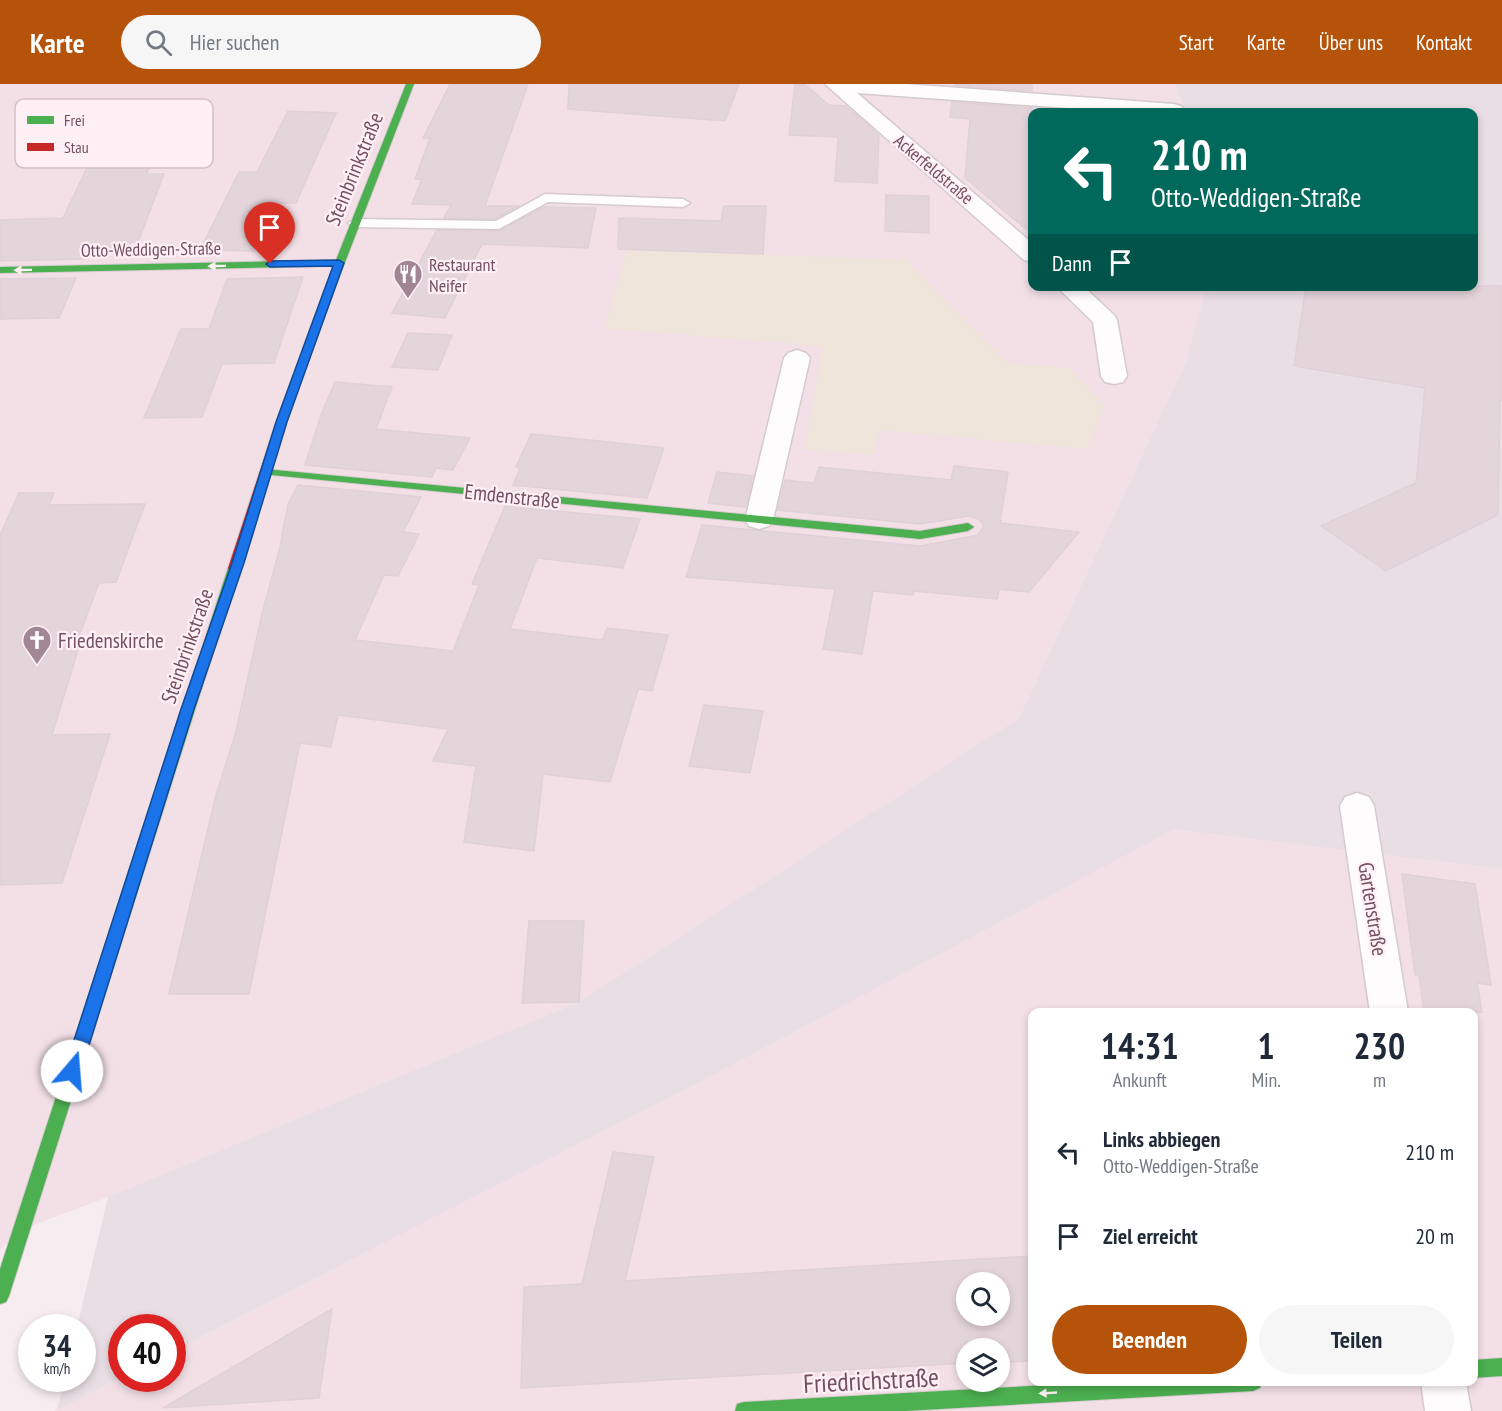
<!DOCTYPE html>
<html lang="de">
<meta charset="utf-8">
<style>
:root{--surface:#fff;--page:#f6f6f7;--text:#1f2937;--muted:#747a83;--accent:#b45309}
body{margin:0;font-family:"PT Sans Narrow",sans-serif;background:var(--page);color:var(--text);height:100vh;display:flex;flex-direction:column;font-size:22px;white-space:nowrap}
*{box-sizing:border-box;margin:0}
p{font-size:20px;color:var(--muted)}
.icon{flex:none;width:33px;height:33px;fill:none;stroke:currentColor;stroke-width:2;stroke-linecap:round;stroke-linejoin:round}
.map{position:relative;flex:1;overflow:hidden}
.details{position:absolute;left:1028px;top:924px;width:450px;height:378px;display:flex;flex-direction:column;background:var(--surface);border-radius:12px;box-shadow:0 3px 9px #0003}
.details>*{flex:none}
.banner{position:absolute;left:1028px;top:24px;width:450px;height:183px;border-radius:12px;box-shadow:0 3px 9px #0003;background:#00695c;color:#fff;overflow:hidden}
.tools{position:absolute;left:956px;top:1188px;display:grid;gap:12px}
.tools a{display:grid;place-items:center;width:54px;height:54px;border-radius:50%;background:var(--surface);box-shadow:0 3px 9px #0003;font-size:30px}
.speed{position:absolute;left:18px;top:1230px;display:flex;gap:12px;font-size:30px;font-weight:700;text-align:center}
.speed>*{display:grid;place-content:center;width:78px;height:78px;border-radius:50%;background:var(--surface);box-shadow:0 3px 9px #0003;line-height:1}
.speed small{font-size:15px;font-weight:400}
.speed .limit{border:9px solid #d22;background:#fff;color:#111}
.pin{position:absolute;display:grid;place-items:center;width:51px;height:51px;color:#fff;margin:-62px -26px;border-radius:50% 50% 50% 0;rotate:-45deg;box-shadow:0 0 6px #0007}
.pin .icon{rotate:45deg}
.me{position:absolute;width:66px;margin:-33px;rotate:18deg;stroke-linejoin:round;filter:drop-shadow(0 0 4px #0008)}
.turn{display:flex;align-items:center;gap:21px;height:126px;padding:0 24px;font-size:27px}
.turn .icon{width:78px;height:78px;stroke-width:2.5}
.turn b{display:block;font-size:42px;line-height:51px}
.then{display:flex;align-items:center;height:57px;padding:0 24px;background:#0003;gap:12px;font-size:22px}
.eta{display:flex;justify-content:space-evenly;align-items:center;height:102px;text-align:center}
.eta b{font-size:36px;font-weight:600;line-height:42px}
.action{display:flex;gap:12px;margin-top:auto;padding:12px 24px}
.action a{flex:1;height:69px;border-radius:36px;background:var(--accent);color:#fff;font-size:24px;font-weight:600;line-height:69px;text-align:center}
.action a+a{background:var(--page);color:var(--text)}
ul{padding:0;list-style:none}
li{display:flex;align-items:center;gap:18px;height:84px;padding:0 24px}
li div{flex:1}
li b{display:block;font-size:22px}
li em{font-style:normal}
header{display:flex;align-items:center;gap:36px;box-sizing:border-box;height:84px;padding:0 30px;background:var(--accent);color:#fff}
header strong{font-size:28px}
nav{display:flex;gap:33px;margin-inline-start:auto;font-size:21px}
.search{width:420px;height:54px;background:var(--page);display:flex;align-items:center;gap:15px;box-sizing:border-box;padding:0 21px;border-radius:33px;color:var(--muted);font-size:22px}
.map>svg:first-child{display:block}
</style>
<header>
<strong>Karte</strong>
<div class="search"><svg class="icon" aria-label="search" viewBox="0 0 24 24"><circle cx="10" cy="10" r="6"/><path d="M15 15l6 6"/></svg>Hier suchen</div>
<nav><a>Start</a><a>Karte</a><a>Über uns</a><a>Kontakt</a></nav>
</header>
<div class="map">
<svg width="1502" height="1327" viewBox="0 0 1502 1327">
<rect width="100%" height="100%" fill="#f7edf0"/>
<!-- residential -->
<path fill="#f2e0e6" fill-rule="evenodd" d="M0 0H1175L1186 28H1032V202L1207 203 1205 214 1186 278 1019 634 579 918 108 1113 20 1146 0 1166Z
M1174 744 1502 785V1327H53L121 1293 172 1294 173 1267 721 987ZM1032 928H1473V1298H1032ZM966 1198H999V1232H966ZM966 1264H999V1298H966Z"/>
<!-- industrial -->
<path fill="#e9dee3" d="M1175 0H1502V785L1174 745 721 987 173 1267 172 1244H122L121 1293 57 1326 65 1295 82 1294V1244L77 1243 108 1113 579 918 1019 634 1186 278 1207 203 1473 202V28H1186Z"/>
<!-- green -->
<path fill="#efe5da" d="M627 167 905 175 1007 279 1070 284 1104 322 1087 365 878 346 874 371 805 366 823 262 605 244Z"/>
<!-- building -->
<path fill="#e4d5db" stroke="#e0d0d7" stroke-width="1.5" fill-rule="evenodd" d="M450 0H528L485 122H518L495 135 444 134 451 121 412 120 422 95H415L430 54H423Z
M569 0H739L725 37 568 25Z
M795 0H804L829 21 846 22 879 51 877 99 835 97 838 53 789 51Z
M954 0H1032V7L954 1Z
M952 18 1032 24V150L965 94 970 35 950 33Z
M288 27 336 29 296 119H275L254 167 200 166 239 88H257Z
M183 29 146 90H164L138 158H131L128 166 86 171 84 175 0 177V136L63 134 109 38 130 37 134 30Z
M886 111 929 112V149L885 147Z
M724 122H766L763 170 618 165 619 134 721 137Z
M544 123 596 124 588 164 482 160 445 234 392 229 437 146 499 147Z
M303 193 274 279 222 280 202 333 144 334 181 245H209L227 195Z
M76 194 59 234 0 235V195Z
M1306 202H1502V316H1500L1498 431 1386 487 1321 442 1416 399 1425 304 1294 282Z
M408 249 452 251 438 286 392 283Z
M335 298 392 303 376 345 470 354 453 386 436 384 432 393 305 381 321 331Z
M531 350 590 356 664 364 647 414 513 401 520 384 516 383Z
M954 382 1008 388 1000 439 1079 448 1029 508 999 505 997 515 914 507 913 511 873 507 862 570 823 565 835 505 686 493 702 441 920 462 978 451 984 442 979 435 969 432 920 440 778 426 785 396 814 399 819 383 951 396Z
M717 388 753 392 746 423 708 419Z
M298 401 421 413 403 448 419 450 398 492 384 491 355 556 453 567 479 501 472 500 505 422 640 435 623 484 537 474 510 545 603 556 607 544 668 551 652 607 638 605 610 698 543 690 534 767 464 758 476 682 433 677 448 645 338 631 331 663 300 659 249 910H169L216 711 235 651 262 530 280 463 288 420Z
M19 409H54L49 421 145 420 116 498 99 499 75 563H79L52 651 110 650 62 799 0 801V451Z
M704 621 763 627 750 689 689 682Z
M1402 790 1475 800 1491 901 1477 899 1482 928H1424L1419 891H1415Z
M529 837H584L579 918 522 919Z
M613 1068 654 1073 625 1197 1032 1172V1277L999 1278V1264H966V1279L521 1304 524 1203 582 1200ZM966 1198H999V1232H966Z
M332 1225 319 1314 163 1324Z"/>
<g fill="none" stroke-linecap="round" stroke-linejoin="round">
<!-- lane casing -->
<g stroke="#d5cace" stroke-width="3">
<path id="lane" d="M545 110 683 115 690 119 683 123 548 118 499 145 355 143 348 139 355 135 496 137Z"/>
</g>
<!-- street casing -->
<g stroke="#d5cace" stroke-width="3">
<path id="street" d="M825 0H906L1174 20 1181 22 1184 26 1183 28H1123L857 9 1032 159V178L1024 176Z
M1056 202H1083L1114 231 1117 236 1127 292 1123 298 1114 300 1105 298 1101 292 1093 238Z
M797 266 806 269 810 274 773 436 769 442 759 445 749 442 745 436 784 274 788 269Z
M1357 709 1369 713 1374 722 1408 928H1370L1340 722 1345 713Z
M1421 1298H1466L1471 1327H1425Z"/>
</g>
<!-- fast casing -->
<g stroke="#d7cad0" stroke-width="2">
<path id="fast" d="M406 0H414L332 212 328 213 323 210 334 182 0 189V183L336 176Z
M265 385 920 447 968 439 974 443 968 447 920 455 261 390V386Z
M234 480 240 484 9 1212 6 1218 0 1220V1185L228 484Z
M1502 1274V1292L1473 1294V1276Z
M1102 1298H1262L1260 1304 1253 1307 905 1327H735L737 1320 744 1318Z"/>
</g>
<!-- jam casing -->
<g stroke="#d7cad0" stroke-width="2">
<path id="jam" d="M328 207 333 210 286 338 240 484 238 487H230L228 484 276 338 323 210Z"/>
</g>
<!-- lane -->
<use href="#lane" fill="#fefcfd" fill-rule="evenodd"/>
<!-- street -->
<use href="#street" fill="#fefcfd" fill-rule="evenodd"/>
<!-- fast -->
<use href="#fast" fill="#4caf50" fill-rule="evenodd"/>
<!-- jam -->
<use href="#jam" fill="#c62828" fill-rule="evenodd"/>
</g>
<!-- one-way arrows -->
<defs><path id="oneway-solid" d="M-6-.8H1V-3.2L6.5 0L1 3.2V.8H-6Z" transform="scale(1.5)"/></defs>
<g fill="#fef0f4">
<use href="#oneway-solid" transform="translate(217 182) rotate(179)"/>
<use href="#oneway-solid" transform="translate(23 186) rotate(179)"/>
<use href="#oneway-solid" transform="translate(1048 1309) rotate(177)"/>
</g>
<!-- route -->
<path fill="#1a73e8" stroke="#114b97" stroke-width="1.5" d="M339 176 344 179 287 338 244 479 194 625 81 987 78 992 72 994 67 992 64 987 181 625 232 479 276 338 333 182 270 183 266 180 270 177Z"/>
<!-- icons -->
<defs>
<g id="restaurant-pin" transform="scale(1.5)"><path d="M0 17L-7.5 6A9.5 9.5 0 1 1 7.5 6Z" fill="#a28694" stroke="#fef0f4"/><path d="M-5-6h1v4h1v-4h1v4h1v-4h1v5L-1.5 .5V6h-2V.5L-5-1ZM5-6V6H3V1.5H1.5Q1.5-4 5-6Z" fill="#fff"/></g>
<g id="church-pin" transform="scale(1.5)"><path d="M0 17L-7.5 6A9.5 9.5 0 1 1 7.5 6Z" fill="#a28694" stroke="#fef0f4"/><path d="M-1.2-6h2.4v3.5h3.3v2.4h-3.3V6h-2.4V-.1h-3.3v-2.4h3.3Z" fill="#fff"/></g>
</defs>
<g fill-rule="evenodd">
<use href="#restaurant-pin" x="408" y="190"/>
<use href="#church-pin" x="37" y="556"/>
</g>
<g text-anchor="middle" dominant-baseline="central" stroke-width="4.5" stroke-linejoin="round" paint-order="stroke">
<!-- far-street labels -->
<g font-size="18" fill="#744e62" stroke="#fef0f4">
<text transform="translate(934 85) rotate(40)">Ackerfeldstraße</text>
<text transform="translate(151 165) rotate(-1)">Otto-Weddigen-Straße</text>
</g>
<!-- far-poi labels -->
<g font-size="18" fill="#744e62" stroke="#fef0f4" text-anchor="start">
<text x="429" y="180">Restaurant<tspan x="429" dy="21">Neifer</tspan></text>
</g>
<!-- street labels -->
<g font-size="21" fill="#744e62" stroke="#fef0f4">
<text transform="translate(354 85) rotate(-68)">Steinbrinkstraße</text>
<text transform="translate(512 412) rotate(6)">Emdenstraße</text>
<text transform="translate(187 562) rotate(-71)">Steinbrinkstraße</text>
<text transform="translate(1373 825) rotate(81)">Gartenstraße</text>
</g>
<!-- poi labels -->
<g font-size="21" fill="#744e62" stroke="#fef0f4" text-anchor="start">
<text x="58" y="556">Friedenskirche</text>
</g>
<!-- near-street labels -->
<g font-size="26" fill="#744e62" stroke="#fef0f4">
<text transform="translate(871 1296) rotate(-3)">Friedrichstraße</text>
</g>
</g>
<!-- legend -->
<rect x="15" y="15" width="198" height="69" rx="9" fill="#fef0f4" stroke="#d5bfc8" stroke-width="1.5"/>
<rect x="27" y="32" width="27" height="8" fill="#4caf50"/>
<rect x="27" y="59" width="27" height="8" fill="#c62828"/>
<g font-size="16" fill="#744e62">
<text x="64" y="42">Frei</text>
<text x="64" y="69">Stau</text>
</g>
</svg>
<div class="tools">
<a><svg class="icon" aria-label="search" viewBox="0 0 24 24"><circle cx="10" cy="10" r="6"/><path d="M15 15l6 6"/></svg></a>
<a><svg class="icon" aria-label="layers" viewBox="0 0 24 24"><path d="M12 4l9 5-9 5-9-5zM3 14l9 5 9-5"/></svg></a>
</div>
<div class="speed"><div>34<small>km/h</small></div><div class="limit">40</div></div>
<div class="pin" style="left:270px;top:180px;background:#d93025"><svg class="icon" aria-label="arrive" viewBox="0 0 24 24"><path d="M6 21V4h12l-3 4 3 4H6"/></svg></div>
<svg class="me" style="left:72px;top:987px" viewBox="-20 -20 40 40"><circle r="19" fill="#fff"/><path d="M0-13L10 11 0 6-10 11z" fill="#1a73e8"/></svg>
<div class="banner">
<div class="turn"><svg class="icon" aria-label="left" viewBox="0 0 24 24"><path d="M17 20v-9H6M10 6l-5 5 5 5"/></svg><div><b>210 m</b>Otto-Weddigen-Straße</div></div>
<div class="then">Dann<svg class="icon" aria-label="arrive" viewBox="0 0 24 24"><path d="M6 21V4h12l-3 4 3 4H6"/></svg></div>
</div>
<section class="details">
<div class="eta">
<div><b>14:31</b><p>Ankunft</p></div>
<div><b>1</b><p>Min.</p></div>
<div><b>230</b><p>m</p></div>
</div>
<ul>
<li><svg class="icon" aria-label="left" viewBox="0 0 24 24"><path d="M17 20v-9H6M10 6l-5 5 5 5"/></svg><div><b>Links abbiegen</b><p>Otto-Weddigen-Straße</p></div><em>210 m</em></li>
<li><svg class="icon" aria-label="arrive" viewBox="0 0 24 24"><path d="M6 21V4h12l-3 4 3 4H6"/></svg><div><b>Ziel erreicht</b></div><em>20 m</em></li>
</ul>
<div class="action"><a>Beenden</a><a>Teilen</a></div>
</section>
</div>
